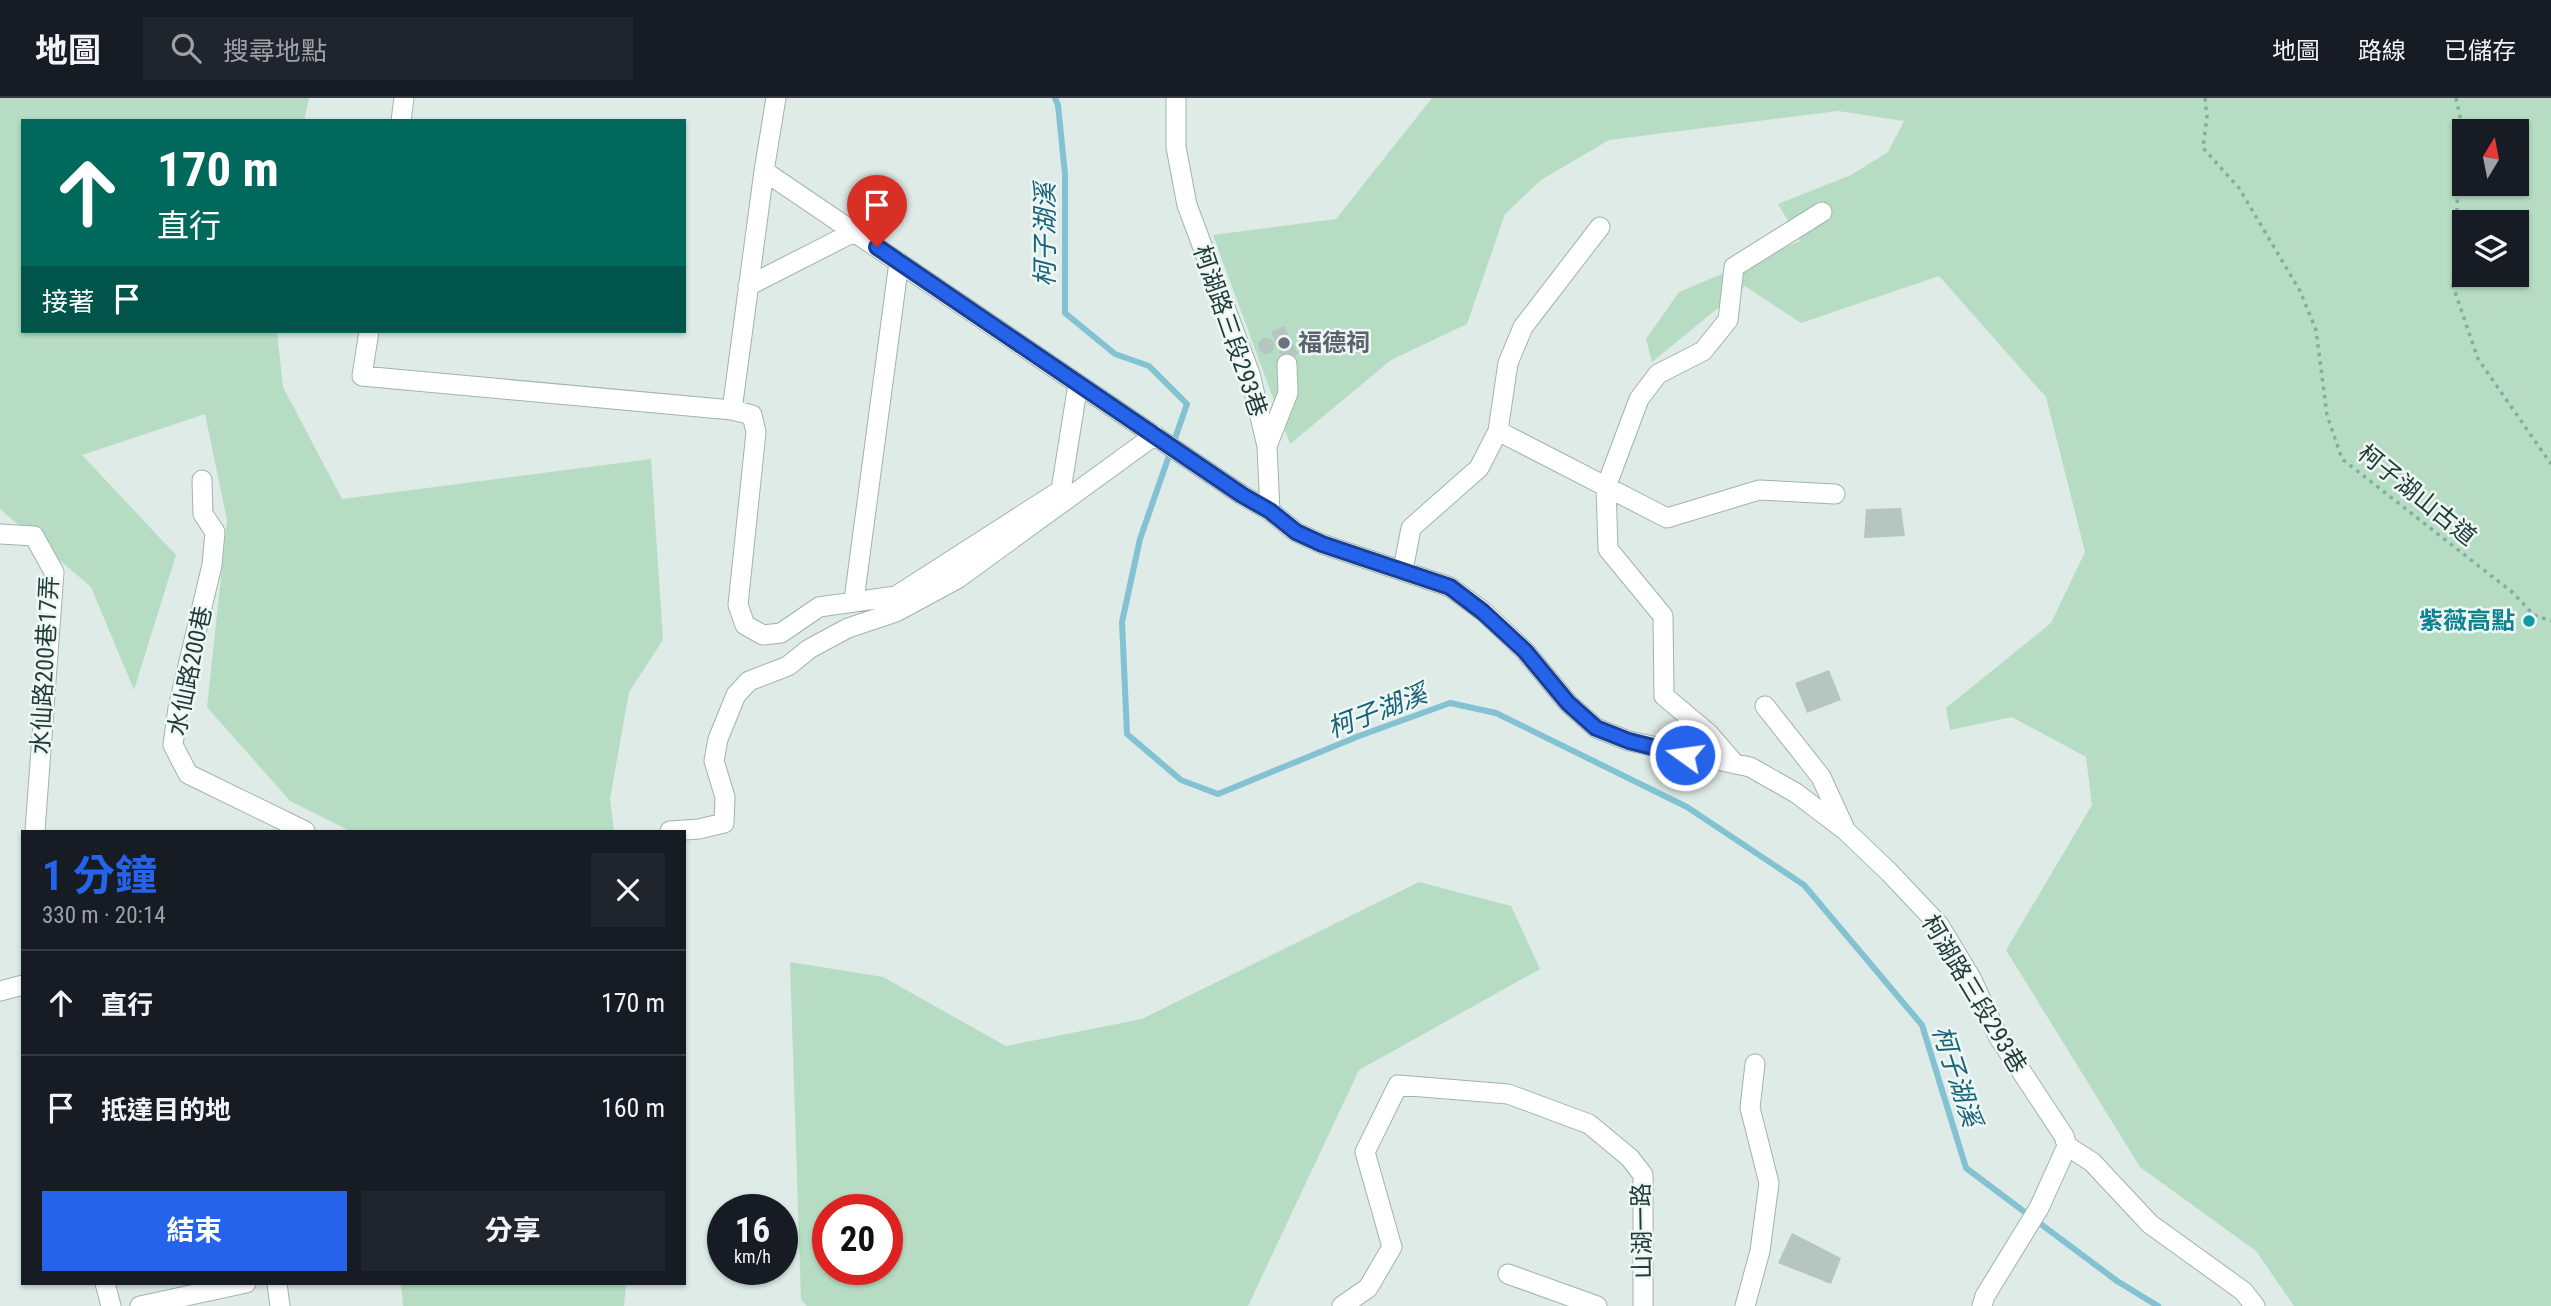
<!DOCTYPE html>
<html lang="zh-TW">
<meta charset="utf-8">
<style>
:root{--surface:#171b24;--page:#20242c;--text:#f1f3f6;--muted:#9ea1a6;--line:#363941;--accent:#2563eb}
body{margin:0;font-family:"Roboto Condensed","Noto Sans TC",sans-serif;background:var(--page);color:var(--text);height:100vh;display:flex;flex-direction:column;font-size:26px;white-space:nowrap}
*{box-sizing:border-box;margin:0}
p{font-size:23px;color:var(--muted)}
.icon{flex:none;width:38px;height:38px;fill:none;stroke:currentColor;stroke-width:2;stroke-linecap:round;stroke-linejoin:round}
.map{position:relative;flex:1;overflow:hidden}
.panel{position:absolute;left:21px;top:732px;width:665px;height:455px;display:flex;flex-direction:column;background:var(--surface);border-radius:0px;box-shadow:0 2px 5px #0004}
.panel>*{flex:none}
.top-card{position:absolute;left:21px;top:21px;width:665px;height:214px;border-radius:0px;box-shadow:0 2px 5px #0004;background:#00695c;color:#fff;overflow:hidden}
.needle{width:46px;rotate:10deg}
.buttons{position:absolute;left:2452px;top:21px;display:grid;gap:14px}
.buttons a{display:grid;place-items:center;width:77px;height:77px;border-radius:0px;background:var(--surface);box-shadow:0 2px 5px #0004;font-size:35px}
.speed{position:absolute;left:707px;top:1096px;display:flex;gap:14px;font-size:35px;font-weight:700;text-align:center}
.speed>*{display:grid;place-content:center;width:91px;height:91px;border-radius:50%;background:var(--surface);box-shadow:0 2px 5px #0004;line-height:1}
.speed small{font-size:18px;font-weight:400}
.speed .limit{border:10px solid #d22;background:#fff;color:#111}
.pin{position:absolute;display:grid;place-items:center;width:60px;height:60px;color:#fff;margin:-72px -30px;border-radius:50% 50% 50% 0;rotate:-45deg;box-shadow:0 0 7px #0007}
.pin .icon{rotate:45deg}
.me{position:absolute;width:77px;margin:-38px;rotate:284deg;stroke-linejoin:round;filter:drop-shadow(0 0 5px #0008)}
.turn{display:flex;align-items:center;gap:24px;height:147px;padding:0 21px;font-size:32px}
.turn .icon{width:91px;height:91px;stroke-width:2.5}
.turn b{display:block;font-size:49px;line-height:60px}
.then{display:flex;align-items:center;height:66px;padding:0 21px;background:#0003;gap:14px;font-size:26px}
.round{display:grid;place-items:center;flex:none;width:74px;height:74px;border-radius:0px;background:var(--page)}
.summary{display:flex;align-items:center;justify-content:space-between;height:119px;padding:0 21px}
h1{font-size:42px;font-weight:700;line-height:52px;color:var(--accent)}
.button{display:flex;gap:14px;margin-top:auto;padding:14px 21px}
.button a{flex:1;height:80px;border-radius:0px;background:var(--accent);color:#fff;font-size:28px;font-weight:700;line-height:80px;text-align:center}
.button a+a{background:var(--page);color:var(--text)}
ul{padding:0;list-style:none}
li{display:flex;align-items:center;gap:21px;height:105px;padding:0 21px;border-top:2px solid var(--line)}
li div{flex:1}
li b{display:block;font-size:26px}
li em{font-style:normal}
header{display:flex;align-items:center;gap:42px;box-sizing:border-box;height:98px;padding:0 35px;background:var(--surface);border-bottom:2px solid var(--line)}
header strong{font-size:33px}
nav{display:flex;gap:38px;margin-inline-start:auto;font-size:24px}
.search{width:490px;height:63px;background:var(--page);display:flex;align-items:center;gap:18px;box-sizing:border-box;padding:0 24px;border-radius:0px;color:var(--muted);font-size:26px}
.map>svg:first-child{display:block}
</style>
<header>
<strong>地圖</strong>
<div class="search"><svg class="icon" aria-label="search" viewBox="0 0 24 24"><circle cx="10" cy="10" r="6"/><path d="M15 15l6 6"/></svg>搜尋地點</div>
<nav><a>地圖</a><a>路線</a><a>已儲存</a></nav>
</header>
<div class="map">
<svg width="2551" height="1208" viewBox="0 0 2551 1208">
<rect width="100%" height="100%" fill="#deebe6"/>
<!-- green -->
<path fill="#b6ddc3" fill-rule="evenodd" d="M0 0H309L304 23H23V233H277L283 289 342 401 651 361 663 542 629 594 610 701 614 733H350L290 703 207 609 227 422 205 316 82 357 176 457 134 592 91 489 0 411Z
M1432 0H2551V1208H2294L2256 1153 2140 1069 2006 852 2092 707 2086 659 2012 619 1950 632 1946 610 2051 525 2085 454 2046 299 1939 178 1801 225 1745 188 1652 264 1646 241 1679 194 1800 143 1778 106 1851 77 1888 54 1904 23 1838 13 1609 42 1541 82 1505 116 1467 226 1391 262 1290 346 1213 137 1336 121ZM2464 33H2516V86H2464ZM2464 124H2516V177H2464Z
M1419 784 1511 808 1540 871 1359 972 1248 1208H807L801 1202 790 864 883 879 1006 948 1142 921ZM828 1111H887V1171H828Z
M401 1185H626L624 1208H403Z"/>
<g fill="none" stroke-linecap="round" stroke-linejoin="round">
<!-- stream -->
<path stroke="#83c2d3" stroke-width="6" d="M1055 0 1058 7 1065 76V215L1115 256 1149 268 1187 306 1140 441 1122 524 1127 636 1181 682 1218 696 1359 638 1450 605 1496 615 1687 709 1804 787 1922 927 1966 1070 2117 1183 2158 1208"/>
</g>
<!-- building -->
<path fill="#b4c6bf" d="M1284 228 1298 256 1284 263 1271 234Z
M1258 248a8 8 0 1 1 16 0a8 8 0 1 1-16 0Z
M1901 410 1905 438 1864 440 1866 411Z
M1829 572 1841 602 1807 615 1795 585Z
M1792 1135 1841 1160 1831 1186 1778 1165Z"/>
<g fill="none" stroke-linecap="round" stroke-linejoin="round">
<!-- minor casing -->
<g stroke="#a1b3ad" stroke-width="21">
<path id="minor" d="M1176 0V49L1187 107 1250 276 1267 348 1270 413 1296 434 1322 446 1450 489 1484 514 1525 553 1568 605 1596 630 1629 643 1750 669 1796 695 1846 733 1889 774 1939 827 1971 880 1998 938 2064 1038 2067 1048
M401 23 404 0
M764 73 1242 397 1270 413
M748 188 854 134
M369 233 362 278 732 312 764 73 776 0
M732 312 752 317 756 334 738 507 745 527 763 537 781 535 819 509 896 498 1061 392 1078 286
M1498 333 1508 265 1523 229 1600 129
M1267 348 1288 295 1287 266
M202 382 203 416 215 434 212 467 178 610 173 647 188 676 305 733
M0 436 34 438 54 474 35 733
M1403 472 1411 430 1479 370 1498 333 1667 420 1759 392 1835 396
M854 502 899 164
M1765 608 1821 679 1844 729
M1735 666 1708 635 1664 598 1663 518 1608 451 1606 389 1639 301 1658 276 1703 253 1728 222 1734 169 1822 114
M670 733 699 731 724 725 725 699 714 663 718 641 736 597 749 583 788 568 809 551 848 530 896 514 957 481 1155 337
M0 893 23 887
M2067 1048 2092 1064 2150 1126 2243 1193 2255 1208
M1508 1176 1597 1208
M105 1185 111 1208
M277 1185 280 1208
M140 1208 246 1185
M1342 1208 1368 1190 1392 1149 1365 1054 1398 987 1508 996 1589 1026 1630 1060 1643 1077V1208
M1745 1208 1760 1153 1769 1085 1750 1010 1755 966
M1982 1208 1985 1198 2039 1110 2067 1048"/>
</g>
<!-- path -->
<path stroke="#7db0a3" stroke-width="3.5" stroke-dasharray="3.5 5" stroke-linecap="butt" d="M2205 0 2207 19 2203 50 2239 90 2300 193 2316 232 2327 317 2342 361 2512 494 2534 517 2551 523
M2456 0 2460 19V50L2453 188 2478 261 2551 366"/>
<!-- minor -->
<use href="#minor" stroke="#fff" stroke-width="19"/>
</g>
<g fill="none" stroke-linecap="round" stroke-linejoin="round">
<!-- route casing -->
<g stroke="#184099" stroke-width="18">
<path id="route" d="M877 149 1242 397 1270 413 1296 434 1322 446 1450 489 1483 514 1525 553 1568 605 1596 630 1629 643 1685 657"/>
</g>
<!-- route -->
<use href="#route" stroke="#2563eb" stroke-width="12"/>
</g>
<!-- markers -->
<circle fill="#6b7280" stroke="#eff7f4" stroke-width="2.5" cx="1284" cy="245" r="7"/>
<circle fill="#0f9aa8" stroke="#eff7f4" stroke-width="2.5" cx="2529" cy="523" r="7"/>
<g text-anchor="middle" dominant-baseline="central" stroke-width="5" stroke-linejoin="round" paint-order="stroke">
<!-- street labels -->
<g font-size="24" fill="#1f3b35" stroke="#eff7f4">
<text transform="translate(1230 233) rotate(71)">柯湖路三段293巷</text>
<text transform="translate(2417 397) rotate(39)">柯子湖山古道</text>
<text transform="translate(45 567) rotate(-87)">水仙路200巷17弄</text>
<text transform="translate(190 573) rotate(-78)">水仙路200巷</text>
<text transform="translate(1974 896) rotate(59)">柯湖路三段293巷</text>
<text transform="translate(1642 1133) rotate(-91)">山湖一路</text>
</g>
<!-- worship labels -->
<g font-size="24" font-weight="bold" fill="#5b616d" stroke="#eff7f4" text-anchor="start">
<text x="1298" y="245">福德祠</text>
</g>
<!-- culture labels -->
<g font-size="24" font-weight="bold" fill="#0d838f" stroke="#eff7f4" text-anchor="end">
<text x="2515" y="523">紫薇高點</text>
</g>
<!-- water labels -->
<g font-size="26" font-style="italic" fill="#176379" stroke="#eff7f4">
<text transform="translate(1045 137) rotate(-90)">柯子湖溪</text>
<text transform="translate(1377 613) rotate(-21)">柯子湖溪</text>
<text transform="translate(1957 978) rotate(72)">柯子湖溪</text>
</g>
</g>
</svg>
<div class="buttons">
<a><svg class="needle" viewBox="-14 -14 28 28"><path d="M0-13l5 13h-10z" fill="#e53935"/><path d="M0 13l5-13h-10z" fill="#9ea1a6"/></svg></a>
<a><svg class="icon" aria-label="layers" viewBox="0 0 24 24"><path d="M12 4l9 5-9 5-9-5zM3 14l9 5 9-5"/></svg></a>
</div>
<div class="speed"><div>16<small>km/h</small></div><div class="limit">20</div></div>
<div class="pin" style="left:877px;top:149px;background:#d93025"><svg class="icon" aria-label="arrive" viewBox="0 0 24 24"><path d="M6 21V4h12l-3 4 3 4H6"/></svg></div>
<svg class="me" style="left:1685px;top:657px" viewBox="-20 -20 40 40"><circle r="17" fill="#2563eb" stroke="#fff" stroke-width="3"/><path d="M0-11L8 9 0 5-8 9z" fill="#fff"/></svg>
<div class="top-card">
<div class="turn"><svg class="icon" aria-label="ahead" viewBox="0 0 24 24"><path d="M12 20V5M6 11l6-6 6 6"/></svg><div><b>170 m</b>直行</div></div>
<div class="then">接著<svg class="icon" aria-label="arrive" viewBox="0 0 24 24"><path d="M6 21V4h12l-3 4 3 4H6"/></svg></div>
</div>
<section class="panel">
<div class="summary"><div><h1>1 分鐘</h1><p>330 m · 20:14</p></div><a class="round"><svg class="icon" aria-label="close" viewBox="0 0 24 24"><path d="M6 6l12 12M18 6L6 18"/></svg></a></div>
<ul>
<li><svg class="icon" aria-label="ahead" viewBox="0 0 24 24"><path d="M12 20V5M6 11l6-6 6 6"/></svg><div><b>直行</b></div><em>170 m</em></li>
<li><svg class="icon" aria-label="arrive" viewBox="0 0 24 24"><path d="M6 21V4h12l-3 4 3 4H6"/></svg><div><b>抵達目的地</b></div><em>160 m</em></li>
</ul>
<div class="button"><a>結束</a><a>分享</a></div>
</section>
</div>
